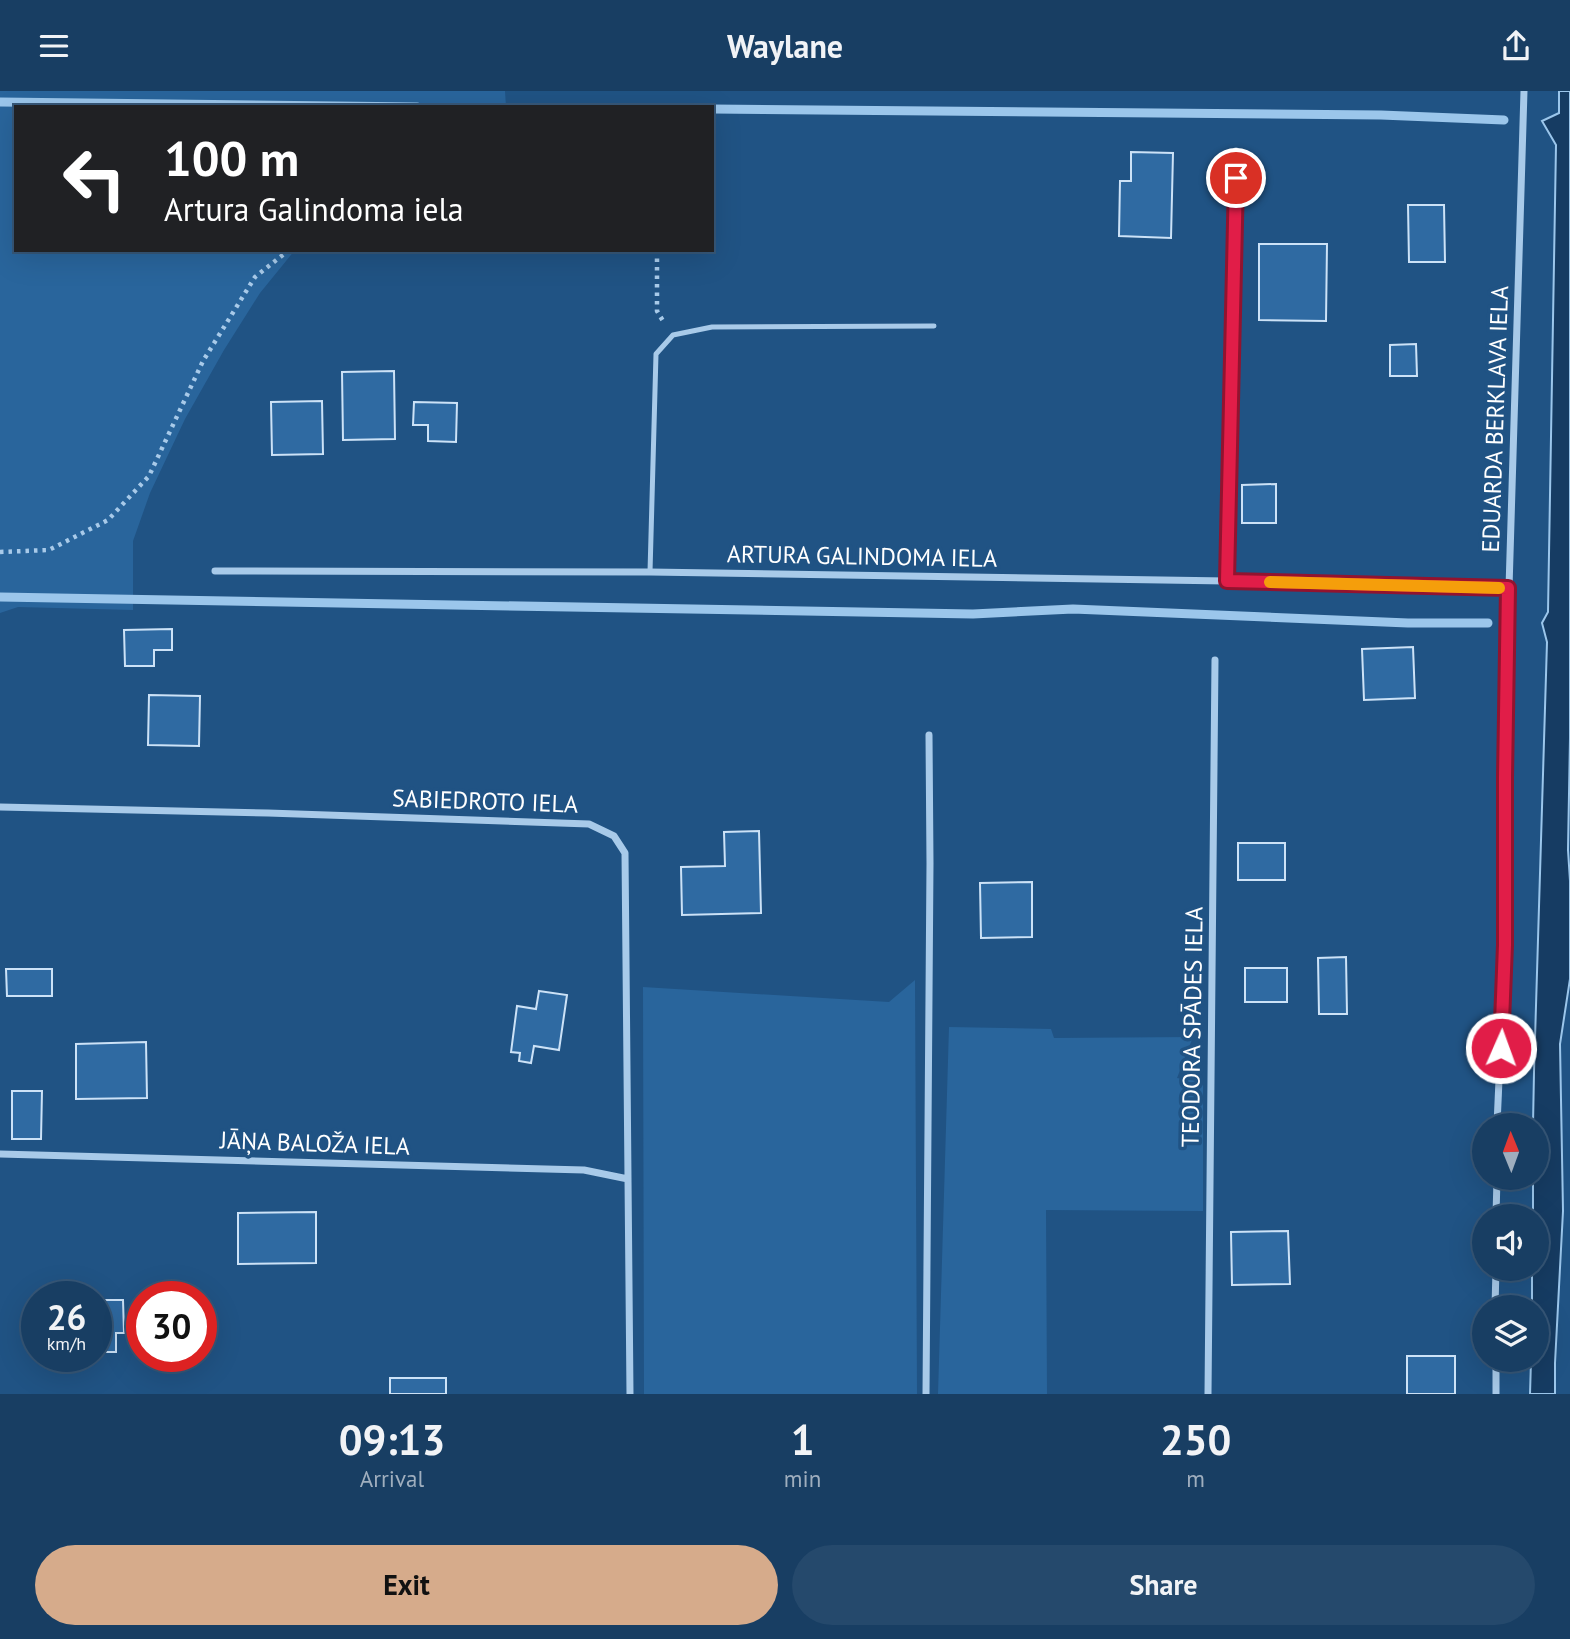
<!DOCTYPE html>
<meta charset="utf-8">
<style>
:root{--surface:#183e63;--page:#25496c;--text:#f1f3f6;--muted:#9faebe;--line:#365778;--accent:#d6ab8b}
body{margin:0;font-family:"PT Sans",sans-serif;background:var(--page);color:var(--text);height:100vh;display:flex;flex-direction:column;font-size:26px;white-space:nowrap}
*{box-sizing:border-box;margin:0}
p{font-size:23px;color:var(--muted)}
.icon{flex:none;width:38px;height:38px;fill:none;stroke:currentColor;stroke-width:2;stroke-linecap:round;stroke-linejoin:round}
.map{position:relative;height:1303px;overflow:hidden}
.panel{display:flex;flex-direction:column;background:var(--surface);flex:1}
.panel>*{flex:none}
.guide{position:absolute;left:14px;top:14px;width:700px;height:147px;border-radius:0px;box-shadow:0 7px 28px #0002,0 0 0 2px var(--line);background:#202124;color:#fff;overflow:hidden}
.needle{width:46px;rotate:359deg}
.buttons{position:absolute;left:1472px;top:1022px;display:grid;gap:14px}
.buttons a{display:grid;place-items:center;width:77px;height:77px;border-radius:50%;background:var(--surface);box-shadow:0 7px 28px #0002,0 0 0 2px var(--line);font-size:35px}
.speed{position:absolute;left:21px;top:1190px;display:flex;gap:14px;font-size:35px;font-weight:700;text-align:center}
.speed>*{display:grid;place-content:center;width:91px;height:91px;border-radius:50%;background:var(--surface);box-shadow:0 7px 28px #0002,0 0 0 2px var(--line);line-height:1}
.speed small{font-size:18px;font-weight:400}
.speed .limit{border:10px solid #d22;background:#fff;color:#111}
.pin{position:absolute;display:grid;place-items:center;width:60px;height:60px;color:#fff;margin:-30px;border:4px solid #fff;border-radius:50%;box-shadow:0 2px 7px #0007}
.me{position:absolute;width:77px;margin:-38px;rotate:2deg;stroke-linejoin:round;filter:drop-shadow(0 0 5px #0008)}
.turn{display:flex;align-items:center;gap:24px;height:147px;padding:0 35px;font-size:32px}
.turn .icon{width:91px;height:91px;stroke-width:2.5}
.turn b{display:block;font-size:49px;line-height:60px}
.eta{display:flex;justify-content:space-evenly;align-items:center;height:119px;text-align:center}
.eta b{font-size:42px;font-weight:800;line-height:49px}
.primary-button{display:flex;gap:14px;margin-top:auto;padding:14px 35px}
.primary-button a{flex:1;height:80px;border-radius:42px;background:var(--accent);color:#111;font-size:28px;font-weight:800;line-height:80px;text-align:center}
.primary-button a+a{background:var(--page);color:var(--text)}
header{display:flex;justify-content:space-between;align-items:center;height:91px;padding:0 35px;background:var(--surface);font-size:32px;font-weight:800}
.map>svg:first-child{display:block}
</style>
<header><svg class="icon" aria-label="menu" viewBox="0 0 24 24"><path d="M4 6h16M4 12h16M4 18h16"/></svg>Waylane<svg class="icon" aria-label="share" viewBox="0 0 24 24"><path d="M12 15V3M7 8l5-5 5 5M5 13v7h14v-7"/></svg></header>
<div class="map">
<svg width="1570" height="1303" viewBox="0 0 1570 1303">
<rect width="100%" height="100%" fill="#205384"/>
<!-- green -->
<path fill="#29659c" d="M0 0H505L506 16H16V159H295L260 202 224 259 185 328 150 402 133 450V519L18 516 0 522Z
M915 889 917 1303H644L643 896 889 911Z
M949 936 1051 938 1054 947 1193 946 1177 987 1203 991V1120L1046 1119 1047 1303H938Z"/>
<!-- water -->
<path fill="#163c63" stroke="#9bc6eb" stroke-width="2" d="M1559 0H1570V647L1568 759 1570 790V888L1560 953 1563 1120 1555 1272V1303H1530L1531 1269H1536V1216H1532V1178H1536V1125H1533V1087H1536V1034H1533L1534 981 1547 551 1542 532 1548 521 1556 54 1542 30 1559 22Z"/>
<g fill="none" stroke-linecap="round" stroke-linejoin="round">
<!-- stream -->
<path stroke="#9bc6eb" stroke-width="9" d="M0 11 417 16
M712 18 1381 24 1504 29
M0 506 973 523 1073 518 1408 532H1488"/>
</g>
<!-- building -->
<path fill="#2f6aa2" stroke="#cce2f7" stroke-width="2" d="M1131 61 1173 62 1171 147 1119 145 1120 90H1131Z
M1408 114H1444L1445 171H1409Z
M1259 153H1327L1326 230 1259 229Z
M1416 253 1417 285H1390V254Z
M394 280 395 348 343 349 342 281Z
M322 310 323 363 272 364 271 311Z
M414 311 457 312 456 351 428 350V334H413Z
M1276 393V432H1242V394Z
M172 538V559H154V575H125L124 539Z
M1413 556 1415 607 1364 609 1362 558Z
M149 604 200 605 199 655 148 654Z
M759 740 761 822 682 824 681 776 725 775 724 741Z
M1238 752H1285V789H1238Z
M1032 791V846L981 847 980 792Z
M1346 866 1347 923H1319L1318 867Z
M1245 877H1287V911H1245Z
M6 878H52V905H7Z
M539 900 567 904 559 959 534 955 531 972 519 970 520 962 511 961 517 915 536 918Z
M146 951 147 1007 76 1008V953Z
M12 1000H42L41 1048H12Z
M316 1121V1172L238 1173V1122Z
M1288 1140 1290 1193 1232 1194 1231 1141Z
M96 1209H123L124 1242H116V1261H99V1241H96Z
M1407 1265H1455V1303H1407Z
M390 1287H446V1303H390Z"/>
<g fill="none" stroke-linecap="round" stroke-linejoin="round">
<!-- path -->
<path stroke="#a8cae9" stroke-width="4.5" stroke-dasharray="3.5 5" stroke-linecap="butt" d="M657 159V220L663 230
M0 461 49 459 108 429 149 385 203 270 255 186 289 159"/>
<!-- lane -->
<path stroke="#a8cae9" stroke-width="5" d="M650 481 656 263 673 244 712 236 934 235"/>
<!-- street -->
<path stroke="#a8cae9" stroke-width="7" d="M215 480 650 481 1227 490 1509 497
M1227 490 1236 60
M0 716 268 722 589 733 614 745 625 762 630 1303
M1497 1034 1505 854V686L1509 497 1524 0
M0 1063 584 1079 628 1088
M1496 1125 1497 1087
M1495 1216 1496 1178
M1496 1269V1303
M926 1303 930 772 929 644
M1208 1303 1215 569"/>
</g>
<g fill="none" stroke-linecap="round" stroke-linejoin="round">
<!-- route casing -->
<g stroke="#92132f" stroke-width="18">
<path id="route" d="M1236 87 1227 490 1508 497 1505 686V854L1501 957"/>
</g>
<!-- route -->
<use href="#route" stroke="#e11d48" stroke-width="12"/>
<!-- slow -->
<path stroke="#f59e0b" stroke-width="12" d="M1270 491 1499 497"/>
</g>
<g text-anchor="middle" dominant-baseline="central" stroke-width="7" stroke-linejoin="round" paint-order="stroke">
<!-- street labels -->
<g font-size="24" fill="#fff" stroke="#205384">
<text transform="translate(1495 328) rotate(-88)">EDUARDA BERKLAVA IELA</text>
<text transform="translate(862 465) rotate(1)">ARTURA GALINDOMA IELA</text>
<text transform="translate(485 710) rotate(2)">SABIEDROTO IELA</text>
<text transform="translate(1192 936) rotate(-89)">TEODORA SPĀDES IELA</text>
<text transform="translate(315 1052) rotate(2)">JĀŅA BALOŽA IELA</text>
</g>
</g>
</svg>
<div class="buttons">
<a><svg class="needle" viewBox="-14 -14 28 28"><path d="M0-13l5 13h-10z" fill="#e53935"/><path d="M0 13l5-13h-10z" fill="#9faebe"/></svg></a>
<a><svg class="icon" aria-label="sound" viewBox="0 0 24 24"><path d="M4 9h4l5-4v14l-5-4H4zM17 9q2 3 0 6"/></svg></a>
<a><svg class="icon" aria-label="layers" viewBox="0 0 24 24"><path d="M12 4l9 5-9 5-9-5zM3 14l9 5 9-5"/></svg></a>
</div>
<div class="speed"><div>26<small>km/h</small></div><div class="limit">30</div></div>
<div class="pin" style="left:1236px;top:87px;background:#d93025"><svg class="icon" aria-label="arrive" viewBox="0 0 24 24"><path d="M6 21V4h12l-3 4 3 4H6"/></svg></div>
<svg class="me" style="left:1501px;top:957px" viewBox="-20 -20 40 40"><circle r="17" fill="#e11d48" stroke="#fff" stroke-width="3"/><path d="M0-11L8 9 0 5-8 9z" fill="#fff"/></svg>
<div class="guide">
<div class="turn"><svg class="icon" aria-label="left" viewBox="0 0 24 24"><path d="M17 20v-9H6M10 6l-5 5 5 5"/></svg><div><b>100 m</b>Artura Galindoma iela</div></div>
</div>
</div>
<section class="panel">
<div class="eta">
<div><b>09:13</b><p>Arrival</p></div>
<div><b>1</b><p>min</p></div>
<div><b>250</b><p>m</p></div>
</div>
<div class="primary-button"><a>Exit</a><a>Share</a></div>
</section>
